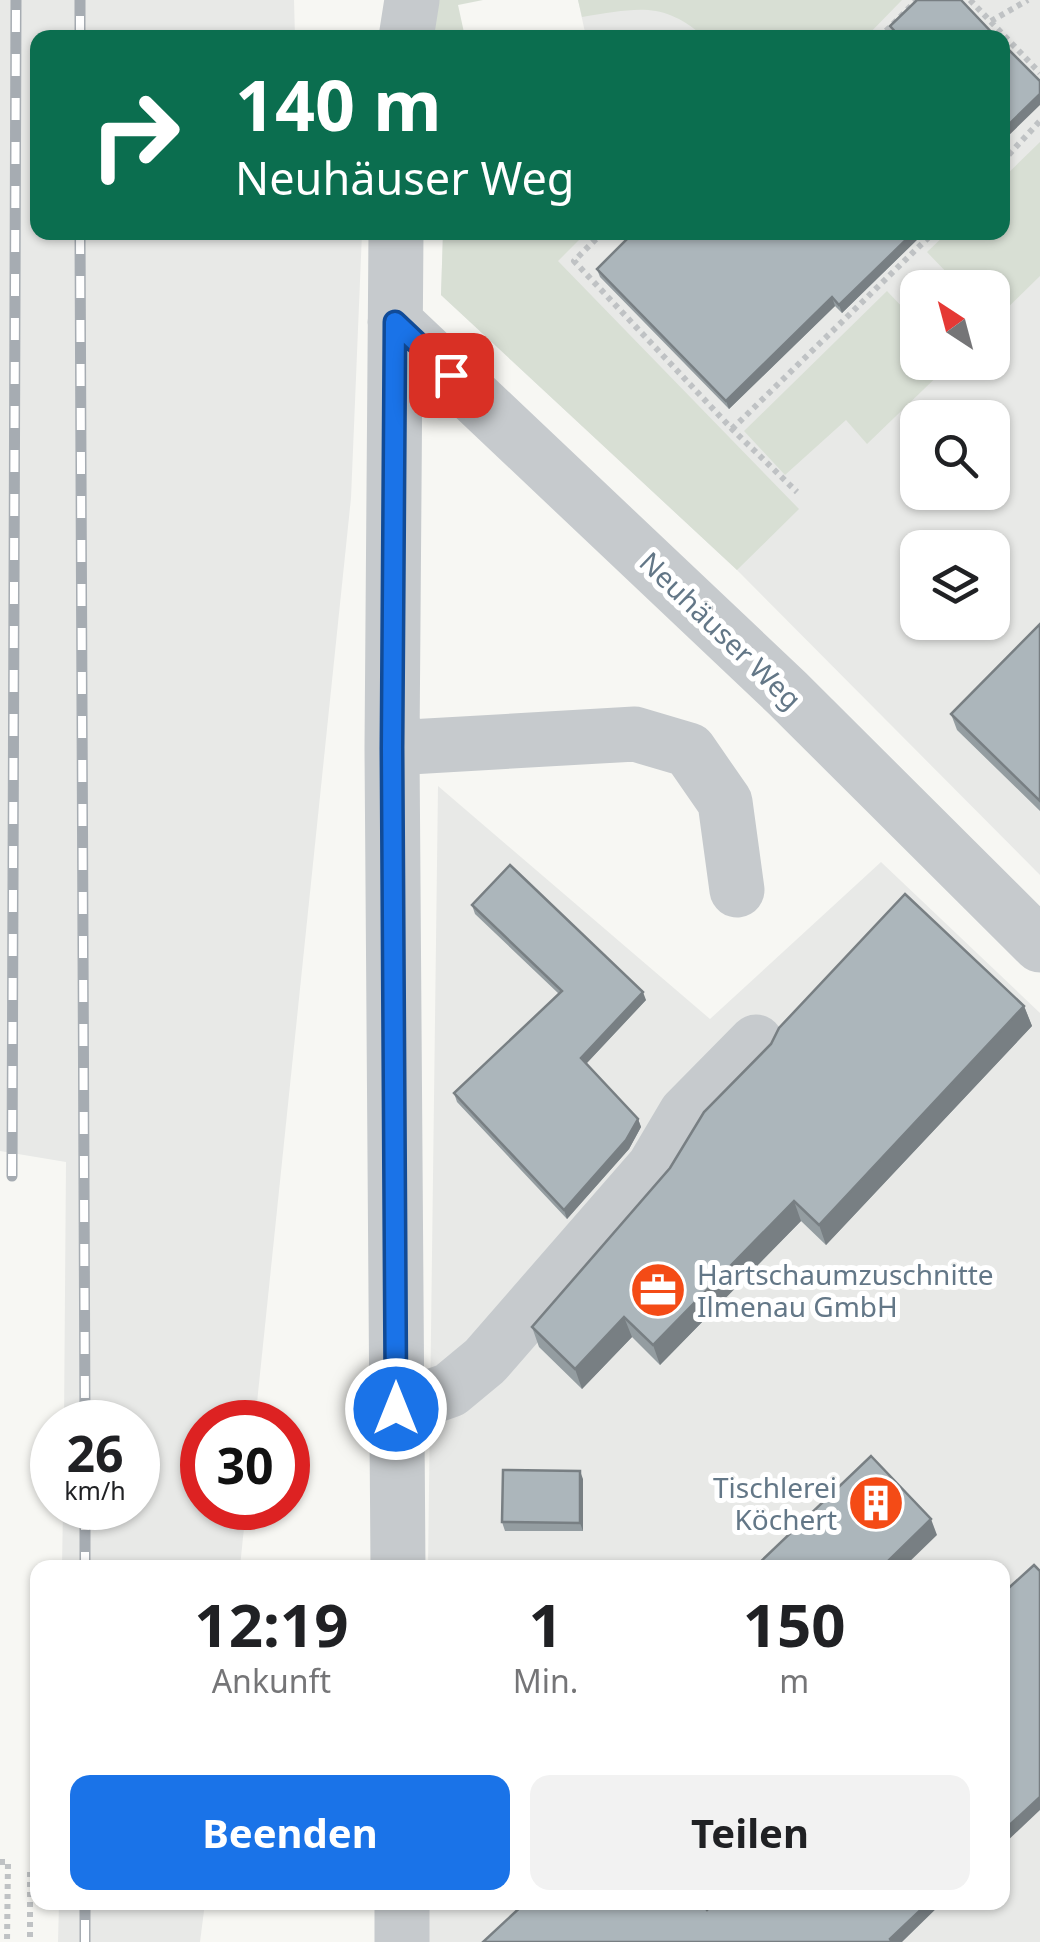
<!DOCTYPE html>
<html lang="de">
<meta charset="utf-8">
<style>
:root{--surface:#fff;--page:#f2f2f2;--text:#202124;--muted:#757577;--accent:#1a73e8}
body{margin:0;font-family:"Noto Sans",sans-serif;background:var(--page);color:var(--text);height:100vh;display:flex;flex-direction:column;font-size:38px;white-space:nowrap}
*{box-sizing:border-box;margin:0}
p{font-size:32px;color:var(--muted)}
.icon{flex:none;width:55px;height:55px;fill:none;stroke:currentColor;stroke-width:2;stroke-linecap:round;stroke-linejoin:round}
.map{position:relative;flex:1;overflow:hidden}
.panel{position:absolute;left:30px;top:1560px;width:980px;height:350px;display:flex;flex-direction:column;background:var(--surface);border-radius:20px;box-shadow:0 2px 8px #0004}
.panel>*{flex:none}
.top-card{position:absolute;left:30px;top:30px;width:980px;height:210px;border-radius:20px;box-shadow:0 2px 8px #0004;background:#0b6e4f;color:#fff;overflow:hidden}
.needle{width:65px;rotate:324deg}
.controls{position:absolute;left:900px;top:270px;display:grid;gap:20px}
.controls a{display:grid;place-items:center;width:110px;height:110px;border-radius:20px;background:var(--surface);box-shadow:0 2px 8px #0004;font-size:50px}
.speed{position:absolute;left:30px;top:1400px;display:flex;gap:20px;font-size:50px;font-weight:700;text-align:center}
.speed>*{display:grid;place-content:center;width:130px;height:130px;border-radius:50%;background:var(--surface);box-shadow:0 2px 8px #0004;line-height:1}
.speed small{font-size:25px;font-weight:400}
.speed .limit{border:15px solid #d22;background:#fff;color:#111}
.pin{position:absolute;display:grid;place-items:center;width:85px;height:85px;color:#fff;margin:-42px;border-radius:20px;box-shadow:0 5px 15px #0006}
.me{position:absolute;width:110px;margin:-55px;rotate:0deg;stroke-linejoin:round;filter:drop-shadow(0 0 8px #0008)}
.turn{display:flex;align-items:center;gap:35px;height:210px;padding:0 40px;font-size:45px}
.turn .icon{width:130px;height:130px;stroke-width:2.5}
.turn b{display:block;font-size:70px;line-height:85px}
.eta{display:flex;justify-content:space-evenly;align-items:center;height:170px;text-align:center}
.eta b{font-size:60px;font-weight:700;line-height:70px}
.primary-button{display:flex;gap:20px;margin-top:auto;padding:20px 40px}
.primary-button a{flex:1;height:115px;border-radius:20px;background:var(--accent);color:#fff;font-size:40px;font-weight:700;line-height:115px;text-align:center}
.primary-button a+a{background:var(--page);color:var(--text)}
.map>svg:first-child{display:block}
</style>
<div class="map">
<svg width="1040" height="1942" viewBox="0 0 1040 1942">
<rect width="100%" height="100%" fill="#f7f7f3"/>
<!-- built -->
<path fill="#e8e9e7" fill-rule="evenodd" d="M0 0H294L295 37 38 38V232L362 233 351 498 255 1422H202V1508H246L240 1567H62L63 1508H138V1422H64L66 1162 0 1151Z
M578 0H1040V875L737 570 441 295 443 233 1002 232V38L586 37ZM918 288H992V362H918ZM918 418H992V492H918ZM918 548H992V622H918Z
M438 786 710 1019 881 862 1040 1013V1942H423L424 1903 1002 1902V1568L428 1567Z
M59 1903H205L200 1942H58Z"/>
<!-- green -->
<path fill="#d8dfd4" d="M429 0H483L458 5 465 37 426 38Z
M578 0H902L865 38 704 37C662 0 636 9 582 17Z
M1040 142V276L993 322 992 288 936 287 949 275 927 252 947 233 1002 232 1003 178Z
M443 233H586L558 261 799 509 737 570 441 295Z
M887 291 907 312 917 303 918 362 951 363 867 444 846 420 785 475 744 431Z"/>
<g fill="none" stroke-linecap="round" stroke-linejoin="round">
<!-- path -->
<path stroke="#bfc2c4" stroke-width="6" stroke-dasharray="5 5" stroke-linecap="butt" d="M970 0 1040 73
M991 21 1028 0
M879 38 917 0
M1002 162 1040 121
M603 232 574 261 732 429 797 492
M732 429 934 232
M0 1862H8L7 1942
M30 1872V1942"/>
<!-- minor -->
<path stroke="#c6cacd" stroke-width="55" d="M406 38 412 0
M396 232 392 748 398 1568
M395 322 787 693 1040 945
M392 748 635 734 689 750 725 802 737 890
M396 1409 450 1390 485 1361 654 1167 686 1113 756 1042
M402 1942V1902"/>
<!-- rail casing -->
<g stroke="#a6acb2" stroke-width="11">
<path id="rail" d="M80 38V0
M80 232 85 1422
M12 1176 16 0
M85 1508V1568
M85 1942V1902"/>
</g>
<!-- rail -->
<use href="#rail" stroke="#fff" stroke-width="8" stroke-dasharray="22" stroke-linecap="butt"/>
</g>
<!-- wall -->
<path fill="#949da1" d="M634 232H925L842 313 835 306 729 409 600 277 597 269Z
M1040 624V811L957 730 951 714Z
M472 905 646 1000 586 1064 638 1119 641 1127 629 1149 567 1219 457 1102 454 1093 559 994 475 914Z
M1024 1006 1032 1026 826 1245 801 1221 660 1365 632 1337 582 1389 539 1347 532 1327Z
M583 1479V1531H505L502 1522Z"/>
<!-- shaded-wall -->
<path fill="#787f83" d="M1040 94V105L1002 142V131Z
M914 232H925L842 313 839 305Z
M832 297 835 306 729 409 726 401Z
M643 992 646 1000 584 1066 581 1058Z
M1024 1006 1032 1026 826 1245 819 1225Z
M638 1119 641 1127 629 1149 567 1219 564 1210Z
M794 1201 801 1221 660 1365 653 1345Z
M624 1317 632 1337 582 1389 575 1369Z
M580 1471 583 1479V1531L580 1523Z
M931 1519 937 1535 903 1568H881Z
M1040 1797V1810L1002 1846V1832Z
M929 1902H943L902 1942H891L890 1939Z"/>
<!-- building -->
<path fill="#acb6bb" stroke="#787f83" stroke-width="2.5" d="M917 0H961L997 38H901L890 26Z
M1002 43 1040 81V94L1002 131Z
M634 232 719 233 914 232 839 305 832 297 726 401 597 269Z
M1040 624V801L951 714Z
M510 865 643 992 581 1058 638 1119 626 1140 564 1210 454 1093 562 991 472 905Z
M905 894 1024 1006 819 1225 794 1201 653 1345 624 1317 575 1369 532 1327 670 1168 704 1112 771 1044 779 1028Z
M871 1456 931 1519 881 1568H754Z
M503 1470 580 1471V1523L502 1522Z
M1034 1565 1040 1571V1797L1002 1832V1594Z
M526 1902H700L707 1910 715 1902H929L890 1939 892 1942H483Z"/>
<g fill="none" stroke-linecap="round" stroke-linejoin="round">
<!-- route casing -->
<g stroke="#114b97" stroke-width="25">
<path id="route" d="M396 1409 392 748 395 322 451 375"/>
</g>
<!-- route -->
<use href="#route" stroke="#1a73e8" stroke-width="18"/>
</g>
<!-- icons -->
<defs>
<g id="office-disc" transform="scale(2.875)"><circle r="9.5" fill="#f44b16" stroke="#fff"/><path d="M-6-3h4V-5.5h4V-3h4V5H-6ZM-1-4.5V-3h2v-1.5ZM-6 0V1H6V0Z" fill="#fff"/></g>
<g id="building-disc" transform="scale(2.875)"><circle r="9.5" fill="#f44b16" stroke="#fff"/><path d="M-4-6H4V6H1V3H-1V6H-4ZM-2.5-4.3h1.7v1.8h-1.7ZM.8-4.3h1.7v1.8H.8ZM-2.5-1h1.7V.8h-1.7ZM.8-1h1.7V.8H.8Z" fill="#fff"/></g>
</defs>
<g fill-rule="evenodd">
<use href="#office-disc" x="658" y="1290"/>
<use href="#building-disc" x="876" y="1503"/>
</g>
<g text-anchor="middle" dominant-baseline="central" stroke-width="10" stroke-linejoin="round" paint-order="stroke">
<!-- street labels -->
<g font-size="28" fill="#637787" stroke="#fff">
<text transform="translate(721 630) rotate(44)">Neuhäuser Weg</text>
</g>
<!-- poi labels -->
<g font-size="28" fill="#637787" stroke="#fff" text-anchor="start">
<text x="697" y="1274">Hartschaumzuschnitte<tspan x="697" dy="32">Ilmenau GmbH</tspan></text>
<text x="837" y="1487" text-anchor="end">Tischlerei<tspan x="837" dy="32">Köchert</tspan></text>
</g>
</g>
</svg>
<div class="controls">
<a><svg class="needle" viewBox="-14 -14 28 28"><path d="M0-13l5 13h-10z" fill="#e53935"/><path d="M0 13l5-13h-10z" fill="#757577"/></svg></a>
<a><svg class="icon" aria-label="search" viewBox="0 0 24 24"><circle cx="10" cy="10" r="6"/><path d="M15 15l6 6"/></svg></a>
<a><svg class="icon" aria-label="layers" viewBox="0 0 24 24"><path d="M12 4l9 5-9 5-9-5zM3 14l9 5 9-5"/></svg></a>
</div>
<div class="speed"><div>26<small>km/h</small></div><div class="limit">30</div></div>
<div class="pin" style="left:451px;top:375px;background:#d93025"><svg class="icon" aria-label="arrive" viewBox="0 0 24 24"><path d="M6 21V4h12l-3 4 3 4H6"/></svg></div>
<svg class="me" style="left:396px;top:1409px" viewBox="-20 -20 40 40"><circle r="17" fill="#1a73e8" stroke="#fff" stroke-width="3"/><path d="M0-11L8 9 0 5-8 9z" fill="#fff"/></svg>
<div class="top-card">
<div class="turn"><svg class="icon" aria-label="right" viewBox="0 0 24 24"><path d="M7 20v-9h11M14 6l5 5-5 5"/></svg><div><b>140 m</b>Neuhäuser Weg</div></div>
</div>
<section class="panel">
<div class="eta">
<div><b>12:19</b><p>Ankunft</p></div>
<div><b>1</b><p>Min.</p></div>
<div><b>150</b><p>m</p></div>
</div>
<div class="primary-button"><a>Beenden</a><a>Teilen</a></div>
</section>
</div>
